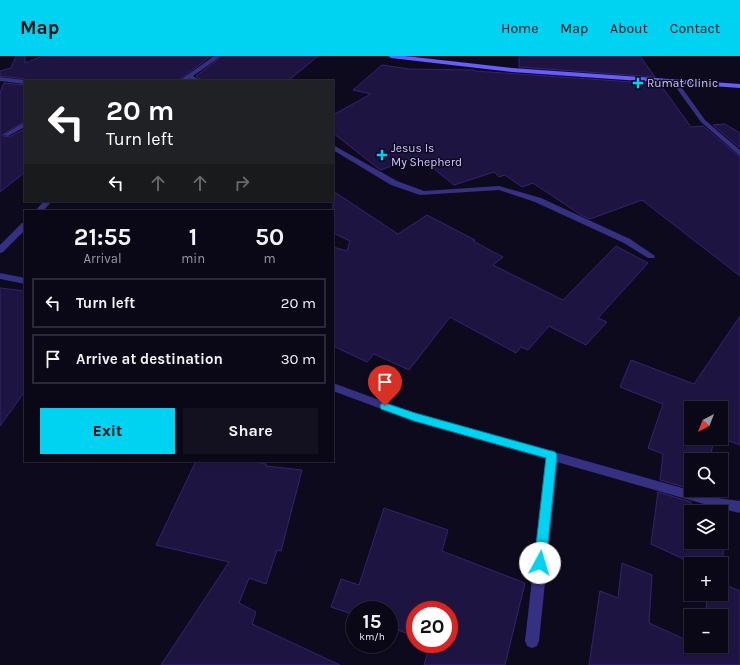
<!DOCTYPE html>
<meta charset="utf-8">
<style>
:root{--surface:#0a0816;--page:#13111f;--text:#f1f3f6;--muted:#999aa1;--line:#2a2935;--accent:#00d2f1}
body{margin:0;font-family:Karla,sans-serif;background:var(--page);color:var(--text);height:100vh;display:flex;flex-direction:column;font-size:15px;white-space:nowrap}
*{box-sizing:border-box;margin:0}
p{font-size:13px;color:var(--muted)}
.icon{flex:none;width:22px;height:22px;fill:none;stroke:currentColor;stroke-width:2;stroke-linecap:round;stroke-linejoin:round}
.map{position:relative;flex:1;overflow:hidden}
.drawer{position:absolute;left:24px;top:154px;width:310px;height:252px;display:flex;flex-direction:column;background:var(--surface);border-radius:0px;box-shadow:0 1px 3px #0004,0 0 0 1px var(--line)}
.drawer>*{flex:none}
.guide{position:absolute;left:24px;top:24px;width:310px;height:122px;border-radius:0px;box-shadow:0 1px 3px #0004,0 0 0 1px var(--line);background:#202124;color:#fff;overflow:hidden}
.needle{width:26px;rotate:222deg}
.tools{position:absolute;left:684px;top:345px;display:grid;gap:8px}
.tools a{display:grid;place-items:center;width:44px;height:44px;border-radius:0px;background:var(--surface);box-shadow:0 1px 3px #0004,0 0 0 1px var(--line);font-size:20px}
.speed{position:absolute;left:346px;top:545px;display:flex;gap:8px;font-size:20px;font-weight:700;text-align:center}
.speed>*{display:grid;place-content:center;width:52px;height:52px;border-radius:50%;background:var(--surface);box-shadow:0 1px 3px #0004,0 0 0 1px var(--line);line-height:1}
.speed small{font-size:10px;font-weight:400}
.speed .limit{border:6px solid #d22;background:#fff;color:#111}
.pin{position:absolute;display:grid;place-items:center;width:34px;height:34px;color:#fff;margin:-41px -17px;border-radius:50% 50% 50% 0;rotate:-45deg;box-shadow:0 0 4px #0007}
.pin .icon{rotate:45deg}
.me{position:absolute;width:44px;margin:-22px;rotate:6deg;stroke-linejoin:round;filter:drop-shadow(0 0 3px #0008)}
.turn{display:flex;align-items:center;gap:14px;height:84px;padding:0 16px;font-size:18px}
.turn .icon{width:52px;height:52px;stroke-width:2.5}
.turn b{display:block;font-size:28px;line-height:34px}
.lanes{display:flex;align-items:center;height:38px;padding:0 16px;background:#0003;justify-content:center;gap:20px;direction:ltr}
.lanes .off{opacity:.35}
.eta{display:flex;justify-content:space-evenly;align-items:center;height:68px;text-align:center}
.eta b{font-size:24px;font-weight:700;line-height:28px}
.cta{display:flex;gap:8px;margin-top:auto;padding:8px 16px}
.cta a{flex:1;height:46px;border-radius:0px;background:var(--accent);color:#111;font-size:16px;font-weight:700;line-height:46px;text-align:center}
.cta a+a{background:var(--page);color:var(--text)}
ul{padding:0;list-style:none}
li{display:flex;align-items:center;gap:12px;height:50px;margin:0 8px 6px;padding:0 8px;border:2px solid var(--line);border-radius:0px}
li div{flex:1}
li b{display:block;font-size:15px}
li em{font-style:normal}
header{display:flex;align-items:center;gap:24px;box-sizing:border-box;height:56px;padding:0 20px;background:var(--accent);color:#111}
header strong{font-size:19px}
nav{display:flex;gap:22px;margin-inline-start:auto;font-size:14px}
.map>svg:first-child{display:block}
</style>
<header>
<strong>Map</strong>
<nav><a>Home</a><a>Map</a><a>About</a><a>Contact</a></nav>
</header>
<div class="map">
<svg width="740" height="609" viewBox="0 0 740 609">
<rect width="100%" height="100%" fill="#0e0a1e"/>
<!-- building -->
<path fill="#1e1441" stroke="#35236f" d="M16 0H25V7L43 0H211L178 25H28L25 23 0 20V15L11 12Z
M222 0H318L288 25H203L196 20Z
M519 0H640L655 21 519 11Z
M382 9 409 13 474 14 475 15 660 28 691 71 703 70 740 101V220L642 144 590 163 581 159 533 127 522 131 505 119 499 121 494 116 454 129 418 100 381 114 379 113 333 77V59L371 38 353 34Z
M4 27 25 29V65L2 79 3 80 9 81 25 73V116L0 136V36Z
M725 68 740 77V92L713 69Z
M333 135 398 178 427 159 475 184 473 185 503 201 493 209 563 244 616 190 648 207 598 262 607 266 586 289 549 270 528 294 521 291 516 297 450 261 409 314 374 298 367 306 333 290V191L347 195 350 185 333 177Z
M0 232 25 235V335L0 370Z
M740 260V389L721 382V352H691V382H715L709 404H691V433L660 424 663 398 648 392 663 348 620 331 631 304 694 328Z
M196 405H249L266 408V410L302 414 281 495 277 494 266 528 249 522 239 547 256 556 252 568 340 609H161L229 506 156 489Z
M658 436 691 446V449L709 456H691V486H721V460L726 462 721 521V508H694L651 488Z
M384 452 448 474 442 495 525 527 505 609H424L430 588H449V554H415V580L389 571V554H355V559L331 551 341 523 359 529Z
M622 507 652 519 649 567 691 586V590L702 591V590H721V560H705L708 538H721V527L740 535V609H589L600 535 618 542Z"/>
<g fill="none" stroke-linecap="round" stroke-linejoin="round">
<!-- service -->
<path fill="#353082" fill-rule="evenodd" d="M552 394 556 396 558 399 539 585 537 590 532 592 527 590 525 585 546 399 548 396Z"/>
<!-- minor -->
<path fill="#353082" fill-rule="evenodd" d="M187 19H191L202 25H195L187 21Z
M0 21 25 24 27 25H25V28L0 25Z
M673 25H677L705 64 740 94V100L701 66 672 26Z
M25 66V71L8 80 3 79Z
M333 89 397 125 424 135 499 130 541 142 630 183 655 200 654 202H648L624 187 535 146 499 134 420 139 391 129 333 94Z
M0 217 25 222V228L0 223Z
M333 327 415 357 718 442 740 445V457L718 452 414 365 333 335Z"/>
<!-- tertiary -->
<path fill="#353082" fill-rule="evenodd" d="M214 0H221L186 25H179Z
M44 145H52L43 155H35Z
M22 167H25V174L3 196 0 197V189Z"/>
<!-- secondary -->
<path fill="#675dff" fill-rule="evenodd" d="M388 0H405L512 12 740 28V32L512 16 391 2Z"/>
</g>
<!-- route -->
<path fill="#00d2f1" stroke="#00889d" d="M385 347 415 357 555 396 557 399 546 507 544 511 540 513 536 511 534 507 546 402 414 365 381 353 380 350 381 348Z"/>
<!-- markers -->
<g fill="#00d2f1" stroke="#0e0a1e" stroke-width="1.5">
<path d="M636 21h4v4h4v4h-4v4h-4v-4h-4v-4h4z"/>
<path d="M380 93h4v4h4v4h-4v4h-4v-4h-4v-4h4z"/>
</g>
<g text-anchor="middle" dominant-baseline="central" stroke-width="3" stroke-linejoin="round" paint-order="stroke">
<!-- far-poi labels -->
<g font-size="12" fill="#cfc6ff" stroke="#0e0a1e" text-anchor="start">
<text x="647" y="27">Rumat Clinic</text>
<text x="391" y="92">Jesus Is<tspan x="391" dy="14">My Shepherd</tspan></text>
</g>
</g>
</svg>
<div class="tools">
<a><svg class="needle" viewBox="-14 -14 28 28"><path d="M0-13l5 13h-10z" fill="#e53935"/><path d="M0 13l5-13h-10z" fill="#999aa1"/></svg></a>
<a><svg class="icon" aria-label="search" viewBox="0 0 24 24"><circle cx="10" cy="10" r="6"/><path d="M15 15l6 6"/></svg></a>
<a><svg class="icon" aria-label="layers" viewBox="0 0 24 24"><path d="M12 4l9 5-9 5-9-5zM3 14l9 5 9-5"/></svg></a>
<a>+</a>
<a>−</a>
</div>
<div class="speed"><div>15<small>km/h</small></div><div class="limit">20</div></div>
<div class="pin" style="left:385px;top:350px;background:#d93025"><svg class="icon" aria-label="arrive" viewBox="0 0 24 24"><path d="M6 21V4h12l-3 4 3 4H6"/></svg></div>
<svg class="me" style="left:540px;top:507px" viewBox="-20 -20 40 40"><circle r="19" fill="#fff"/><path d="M0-13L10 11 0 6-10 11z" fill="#00d2f1"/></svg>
<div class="guide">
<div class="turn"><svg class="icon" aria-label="left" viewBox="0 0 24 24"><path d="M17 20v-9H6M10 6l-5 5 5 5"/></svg><div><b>20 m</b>Turn left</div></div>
<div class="lanes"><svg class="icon" aria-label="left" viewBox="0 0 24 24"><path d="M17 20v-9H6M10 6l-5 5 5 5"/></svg><svg class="icon off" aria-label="ahead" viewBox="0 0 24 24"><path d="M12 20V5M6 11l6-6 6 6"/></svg><svg class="icon off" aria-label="ahead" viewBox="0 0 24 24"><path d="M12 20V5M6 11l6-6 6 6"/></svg><svg class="icon off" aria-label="right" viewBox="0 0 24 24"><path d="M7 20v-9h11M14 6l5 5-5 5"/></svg></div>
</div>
<section class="drawer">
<div class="eta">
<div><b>21:55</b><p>Arrival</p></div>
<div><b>1</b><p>min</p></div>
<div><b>50</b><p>m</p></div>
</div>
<ul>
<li><svg class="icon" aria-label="left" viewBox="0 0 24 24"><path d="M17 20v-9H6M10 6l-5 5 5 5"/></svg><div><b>Turn left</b></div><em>20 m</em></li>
<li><svg class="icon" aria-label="arrive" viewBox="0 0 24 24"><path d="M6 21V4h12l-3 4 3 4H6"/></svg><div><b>Arrive at destination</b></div><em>30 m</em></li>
</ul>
<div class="cta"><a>Exit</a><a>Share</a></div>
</section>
</div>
